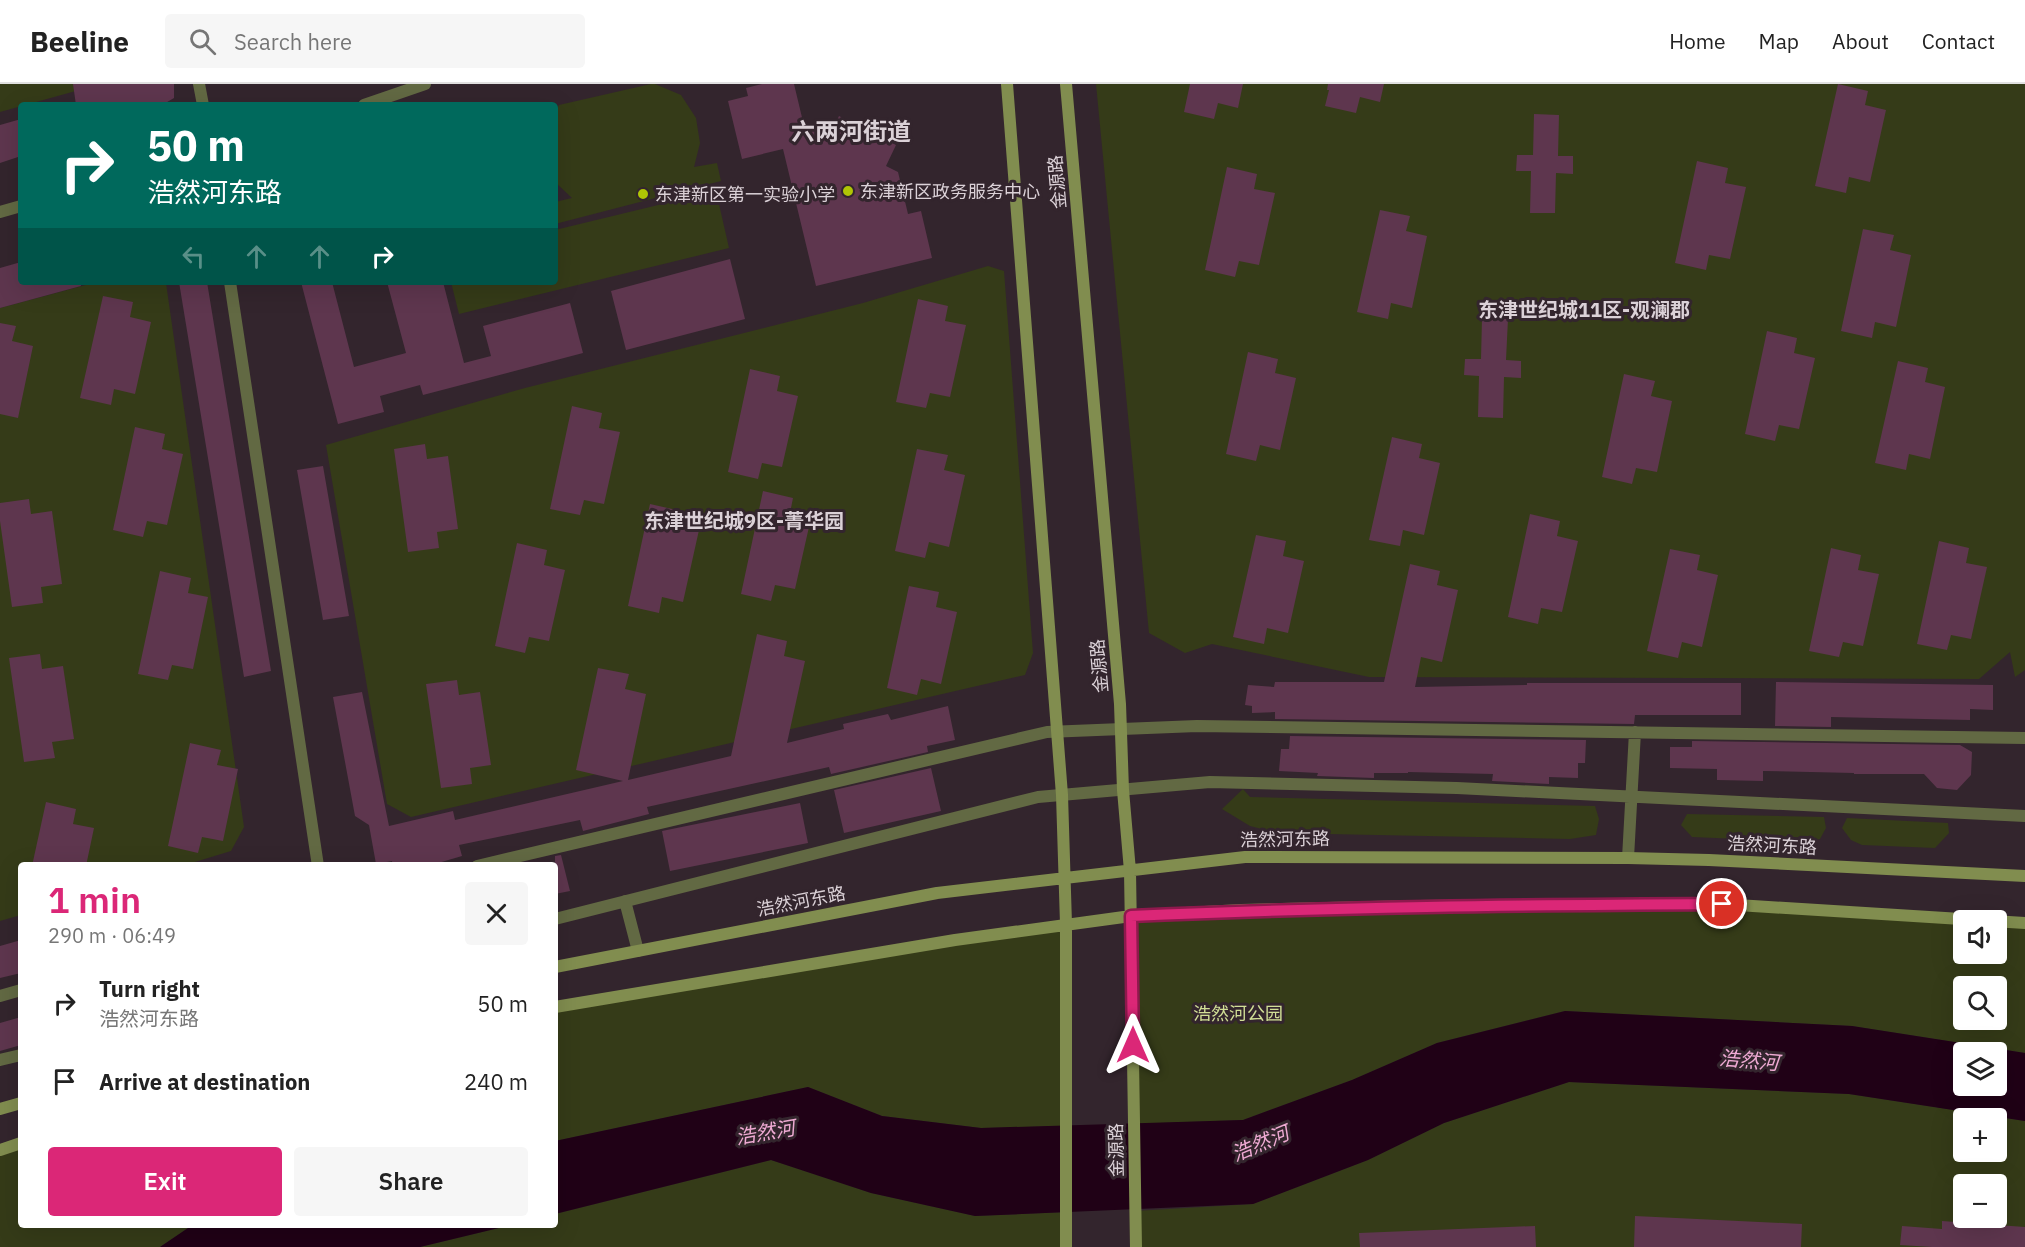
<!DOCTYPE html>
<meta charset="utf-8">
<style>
:root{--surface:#fff;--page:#f6f6f6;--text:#222;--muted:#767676;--line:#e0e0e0;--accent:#db2777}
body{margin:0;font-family:"IBM Plex Sans","Noto Sans SC",sans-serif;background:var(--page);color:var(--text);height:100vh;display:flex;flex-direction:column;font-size:22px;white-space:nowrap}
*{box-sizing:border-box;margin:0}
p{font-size:20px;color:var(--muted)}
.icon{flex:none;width:33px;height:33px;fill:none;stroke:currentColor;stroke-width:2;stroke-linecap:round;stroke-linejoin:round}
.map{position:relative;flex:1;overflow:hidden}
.side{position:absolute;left:18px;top:778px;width:540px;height:366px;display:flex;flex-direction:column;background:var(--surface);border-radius:6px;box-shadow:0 6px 24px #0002}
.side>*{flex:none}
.guide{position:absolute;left:18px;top:18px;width:540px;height:183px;border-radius:6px;box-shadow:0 6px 24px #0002;background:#00695c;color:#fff;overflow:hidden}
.buttons{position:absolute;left:1953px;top:826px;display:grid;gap:12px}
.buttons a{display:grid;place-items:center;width:54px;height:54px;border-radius:6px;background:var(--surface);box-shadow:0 6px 24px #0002;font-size:30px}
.pin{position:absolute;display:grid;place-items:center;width:51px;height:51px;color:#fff;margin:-26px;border:3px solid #fff;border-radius:50%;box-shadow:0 2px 6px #0007}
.me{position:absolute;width:66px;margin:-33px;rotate:0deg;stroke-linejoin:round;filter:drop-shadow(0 0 4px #0008)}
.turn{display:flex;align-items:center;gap:21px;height:126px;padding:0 30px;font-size:27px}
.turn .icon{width:78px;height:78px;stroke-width:2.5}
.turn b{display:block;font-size:42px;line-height:51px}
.lanes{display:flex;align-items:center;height:57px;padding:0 30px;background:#0003;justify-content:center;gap:30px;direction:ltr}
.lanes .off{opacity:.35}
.round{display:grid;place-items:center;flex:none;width:63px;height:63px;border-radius:6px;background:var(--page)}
.summary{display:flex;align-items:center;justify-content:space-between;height:102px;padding:0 30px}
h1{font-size:36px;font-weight:600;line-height:45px;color:var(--accent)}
.primary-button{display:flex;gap:12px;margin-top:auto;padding:12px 30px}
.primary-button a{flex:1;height:69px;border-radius:6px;background:var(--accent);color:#fff;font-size:24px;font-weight:600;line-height:69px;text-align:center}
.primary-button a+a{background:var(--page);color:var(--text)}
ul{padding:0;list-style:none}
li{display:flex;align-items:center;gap:18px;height:78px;padding:0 30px}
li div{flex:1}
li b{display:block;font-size:22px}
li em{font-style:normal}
header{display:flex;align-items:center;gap:36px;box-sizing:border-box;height:84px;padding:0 30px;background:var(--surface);border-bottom:2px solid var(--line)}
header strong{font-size:28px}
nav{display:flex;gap:33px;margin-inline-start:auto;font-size:21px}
.search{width:420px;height:54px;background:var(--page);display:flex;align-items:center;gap:15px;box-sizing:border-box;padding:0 21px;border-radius:6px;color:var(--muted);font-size:22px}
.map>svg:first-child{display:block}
</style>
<header>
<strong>Beeline</strong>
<div class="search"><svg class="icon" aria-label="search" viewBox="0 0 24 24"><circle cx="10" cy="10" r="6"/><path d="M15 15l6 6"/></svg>Search here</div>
<nav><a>Home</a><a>Map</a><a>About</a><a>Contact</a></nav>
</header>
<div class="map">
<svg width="2025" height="1163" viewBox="0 0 2025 1163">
<rect width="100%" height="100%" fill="#33252d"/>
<!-- green -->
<path fill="#353b18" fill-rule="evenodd" d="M0 0H101L0 28Z
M651 0H655L681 11 696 34 700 59 694 83 717 79 721 97 555 140V118L572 114 555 98V27L559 21Z
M1096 0H2025V586L2015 593 2010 568 1979 595 1369 593 1212 560 1185 569 1149 549Z
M716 107 729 164 459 230 451 198H555V146Z
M988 182 1004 187 1033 569 1025 591 411 733 387 720 326 361 525 304 863 219Z
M97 198 166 199 244 743 231 767 185 781 21 782V831L0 837V224Z
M1243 705 1250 713 1595 722 1599 735 1596 751 1570 755 1278 749 1250 742 1222 725Z
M1687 730 1824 733 1826 744 1820 755 1809 758 1692 753 1681 741Z
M1847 734 1948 739 1949 749 1935 764 1862 761 1851 756 1842 744Z
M1722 820 2025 839V969L1852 942 1565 927 1437 959 1352 996 1243 1036 1134 1040 1131 832ZM1964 837H1996V870H1964ZM1964 903H1996V936H1964Z
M1066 840 1067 1042 981 1044 882 1032 808 1003 555 1057V923Z
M1569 998 1849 1010 2025 1037V1163H1136L1135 1127 1253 1120 1368 1076 1444 1039ZM1964 1035H1996V1068H1964ZM1964 1101H1996V1134H1964Z
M21 1059V1142H191L160 1163H0V1066Z
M771 1076 871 1109 975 1132 1067 1128 1066 1163H420L507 1142H555V1130Z"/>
<!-- water -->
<path fill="#200116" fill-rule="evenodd" d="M1565 927 1852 942 2025 969V1037L1849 1010 1569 998 1444 1039 1368 1076 1253 1120 975 1132 871 1109 771 1076 555 1130V1057L808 1003 882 1032 981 1044 1243 1036 1352 996 1437 959ZM1964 969H1996V1002H1964Z
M191 1142H507L420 1163H160Z"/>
<!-- building -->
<path fill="#5e364e" d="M73 0H174V14L162 21H76Z
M762 0H794L805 46 818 43 831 49 839 32 896 61 886 82 898 88 908 130 921 127 932 174 816 202 783 65 742 75 728 17 748 12 746 4Z
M1190 0H1243L1238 24 1218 19 1214 35 1184 28Z
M1328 0H1384L1380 18 1360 13 1356 29 1325 22 1329 6H1327Z
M1838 0 1868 7 1865 21 1886 26 1870 98 1849 93 1846 109 1815 102Z
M1534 30 1559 31 1558 72H1573V90L1556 89 1555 129H1530L1531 87H1516L1517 71H1533Z
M21 35V72L0 79V41Z
M1697 77 1728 84 1725 99 1746 103 1730 175 1709 171 1706 186 1675 179Z
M1227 83 1257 90 1254 105 1275 109 1259 181 1239 177 1235 193 1205 186Z
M1380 126 1410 132 1406 147 1427 152 1412 224 1391 219 1388 235 1357 228Z
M1863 145 1894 151 1890 166 1911 171 1896 243 1875 238 1872 254 1841 247Z
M730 175 745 235 626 266 611 207Z
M21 178V198H80L81 202 0 224V184Z
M179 198H207L271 587 244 593Z
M301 198H332L354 283 406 269 387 198H443L464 279 491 272 483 242 570 219 583 269 423 311 420 301 380 312 384 328 338 340Z
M103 212 133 218 130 233 151 238 135 310 114 305 111 321 80 314Z
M918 215 948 222 945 237 966 241 950 313 930 309 926 324 896 318Z
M1482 234 1508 235 1506 276 1521 277V294L1504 293 1503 334 1478 333 1479 292 1464 291 1465 275H1481Z
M0 239 16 242 12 257 33 262 18 334 0 330Z
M1767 247 1797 254 1794 269 1815 274 1799 345 1779 341 1775 357 1745 350Z
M1248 268 1278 275 1275 289 1296 294 1280 366 1260 361 1256 377 1226 370Z
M1898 277 1928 284 1925 298 1945 303 1930 375 1909 370 1906 386 1875 379Z
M750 285 780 292 777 307 798 312 782 383 762 379 758 395 728 388Z
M1624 290 1655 297 1651 312 1672 317 1657 388 1636 384 1632 400 1602 393Z
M572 322 602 329 599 344 620 348 604 420 584 416 580 431 550 425Z
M135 343 165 350 162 365 183 370 167 441 147 437 143 453 113 446Z
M1392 353 1422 360 1419 374 1440 379 1424 451 1403 446 1400 462 1369 456Z
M425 360 427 375 448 372 458 445 437 448 439 464 408 468 394 365Z
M917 365 948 371 944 386 965 391 949 463 929 458 925 474 895 467Z
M323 382 349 532 323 536 297 386Z
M763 407 793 414 790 429 811 434 795 505 775 501 771 517 741 510Z
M29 415 31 430 52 427 62 500 41 503 43 519 12 523 0 437V419Z
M650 420 681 427 678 442 699 446 683 518 662 513 659 529 628 522Z
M1530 430 1560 437 1557 452 1578 457 1562 528 1541 524 1538 540 1508 533Z
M1256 451 1286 457 1283 472 1304 477 1288 549 1267 544 1264 560 1233 553Z
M1939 457 1969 464 1966 479 1987 483 1971 555 1951 551 1947 566 1917 560Z
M517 459 547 466 544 481 565 486 549 557 529 553 525 569 495 562Z
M1831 464 1861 471 1858 486 1879 490 1863 562 1843 558 1839 573 1809 567Z
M1670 465 1700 471 1697 486 1718 491 1702 563 1682 558 1678 574 1647 567Z
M1410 480 1440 487 1437 501 1458 506 1442 578 1421 573 1415 603 1527 601V599H1741V631H1635L1634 640 1275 635V628L1252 629V622L1245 621 1248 601 1274 603 1275 598H1384Z
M160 487 191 494 188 509 208 513 193 585 172 581 168 596 138 590Z
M909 502 939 508 936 523 957 528 941 600 921 595 917 611 887 604Z
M757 550 787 557 784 572 805 577 787 659 844 645 843 640 888 630 891 636 948 622 955 656 927 662 928 668 831 690 829 683 647 723 649 730 583 747 580 736 459 761 462 772 428 782H393L392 777 376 780 369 741 355 732 333 613 362 608 389 742 453 727 455 736 623 697 576 686 598 584 629 590 625 605 646 610 628 696 731 672Z
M40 570 42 585 63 582 74 655 52 658 55 674 24 678 9 574Z
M457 596 459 611 480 608 491 681 470 684 472 700 441 704 426 600Z
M1776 598 1993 601V626L1970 625V636L1831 633V643L1775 642Z
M1290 652 1586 656 1585 679H1578V694L1549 693V700L1492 697 1493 690 1408 688V689H1374V694L1317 692 1318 689 1279 687 1281 665H1289Z
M1692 657 1960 661 1972 668 1971 691 1957 706 1937 704 1924 690H1854V689L1763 687V697L1717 696V685L1670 684V663H1692Z
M190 659 221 666 217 681 238 685 223 757 202 753 198 769 168 762Z
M931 684 941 727 844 749 834 706Z
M46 718 76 725 73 740 94 744 86 782H32Z
M800 719 808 759 670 787 662 747Z
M561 771 570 807 555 810V772Z
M21 856V889L0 894V862Z
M21 933V961L0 967V939Z
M1635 1132 1802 1140 1801 1163H1634Z
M1942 1137 2025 1143V1163H1932L1900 1161 1902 1142 1942 1145Z
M1535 1142 1536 1163H1360L1359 1149Z"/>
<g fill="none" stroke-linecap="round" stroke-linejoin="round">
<!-- pedestrian -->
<path stroke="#626943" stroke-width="12" d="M1628 774 1635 648
M477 782 1047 648 1197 642 2025 654
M625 817 638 867
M555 835 1038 713 1210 698 1457 704 2025 732
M0 912 21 906
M0 976 21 971"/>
<!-- tertiary -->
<path stroke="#626943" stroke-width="12" d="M199 0 203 21
M364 21 425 0
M0 128 21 122
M230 198 318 782"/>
<!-- secondary -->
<path stroke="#818d4f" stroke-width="12" d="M1007 0 1062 711 1066 840V1163
M1066 0 1120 620 1123 706 1130 787 1136 1163
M555 883 937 809 1245 773 1628 774 1709 776 2025 792
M555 923 955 856 1131 832 1241 826 1417 822 1722 820 2025 839
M0 1025 21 1019
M0 1066 21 1059"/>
</g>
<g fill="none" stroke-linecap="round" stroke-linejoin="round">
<!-- route casing -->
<g stroke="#8e194d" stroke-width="15">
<path id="route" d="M1133 961 1131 832C1328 823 1525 821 1722 820"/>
</g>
<!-- route -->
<use href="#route" stroke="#db2777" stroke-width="10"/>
</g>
<!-- markers -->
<g fill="#afc505" stroke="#33252d" stroke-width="2">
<circle cx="848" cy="107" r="6"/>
<circle cx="643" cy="110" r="6"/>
</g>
<g text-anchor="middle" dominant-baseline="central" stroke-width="6" stroke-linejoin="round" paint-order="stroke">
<!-- street labels -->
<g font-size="18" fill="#dbd1d7" stroke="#33252d">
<text transform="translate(1057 98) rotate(-95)">金源路</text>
<text transform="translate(1099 582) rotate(-95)">金源路</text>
<text transform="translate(1285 755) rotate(-1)">浩然河东路</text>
<text transform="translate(1772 761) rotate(3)">浩然河东路</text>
<text transform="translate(801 817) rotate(-11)">浩然河东路</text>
<text transform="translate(1116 1066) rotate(-91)">金源路</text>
</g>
<!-- poi labels -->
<g font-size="18" fill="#dbd1d7" stroke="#33252d" text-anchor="start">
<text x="860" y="107">东津新区政务服务中心</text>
<text x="655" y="110">东津新区第一实验小学</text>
</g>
<!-- park labels -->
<g font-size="18" fill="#d1df96" stroke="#33252d">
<text x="1238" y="929">浩然河公园</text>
</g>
<!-- neighbourhood labels -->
<g font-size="20" font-weight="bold" fill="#dbd1d7" stroke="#33252d">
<text x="1584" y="225">东津世纪城11区-观澜郡</text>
<text x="744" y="436">东津世纪城9区-菁华园</text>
</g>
<!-- water labels -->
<g font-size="20" font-style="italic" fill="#efaad3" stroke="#33252d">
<text transform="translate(1749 976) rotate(5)">浩然河</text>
<text transform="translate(765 1048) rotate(-10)">浩然河</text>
<text transform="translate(1260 1059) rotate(-23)">浩然河</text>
</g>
<!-- district labels -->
<g font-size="24" font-weight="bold" fill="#dbd1d7" stroke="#33252d">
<text x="851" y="47">六两河街道</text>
</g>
</g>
</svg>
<div class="buttons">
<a><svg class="icon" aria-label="sound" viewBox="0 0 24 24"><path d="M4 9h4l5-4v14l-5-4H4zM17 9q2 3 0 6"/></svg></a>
<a><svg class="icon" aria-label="search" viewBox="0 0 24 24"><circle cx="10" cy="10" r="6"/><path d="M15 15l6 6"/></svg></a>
<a><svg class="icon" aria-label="layers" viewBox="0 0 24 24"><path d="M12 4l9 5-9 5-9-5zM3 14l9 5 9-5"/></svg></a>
<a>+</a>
<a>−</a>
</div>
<div class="pin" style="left:1722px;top:820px;background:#d93025"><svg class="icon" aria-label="arrive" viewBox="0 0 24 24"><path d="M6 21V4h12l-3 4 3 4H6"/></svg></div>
<svg class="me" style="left:1133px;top:961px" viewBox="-20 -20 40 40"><path d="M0-17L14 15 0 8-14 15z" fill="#db2777" stroke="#fff" stroke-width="4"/></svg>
<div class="guide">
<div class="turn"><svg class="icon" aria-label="right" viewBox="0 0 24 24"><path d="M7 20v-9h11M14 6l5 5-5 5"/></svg><div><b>50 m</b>浩然河东路</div></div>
<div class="lanes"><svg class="icon off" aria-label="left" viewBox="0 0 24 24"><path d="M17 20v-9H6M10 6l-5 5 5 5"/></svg><svg class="icon off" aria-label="ahead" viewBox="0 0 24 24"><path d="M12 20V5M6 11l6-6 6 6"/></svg><svg class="icon off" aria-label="ahead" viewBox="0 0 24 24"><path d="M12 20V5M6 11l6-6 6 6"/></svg><svg class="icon" aria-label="right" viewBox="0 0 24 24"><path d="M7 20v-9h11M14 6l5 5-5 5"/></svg></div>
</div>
<section class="side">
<div class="summary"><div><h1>1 min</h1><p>290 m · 06:49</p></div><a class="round"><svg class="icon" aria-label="close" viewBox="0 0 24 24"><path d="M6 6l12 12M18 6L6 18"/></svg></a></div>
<ul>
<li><svg class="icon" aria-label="right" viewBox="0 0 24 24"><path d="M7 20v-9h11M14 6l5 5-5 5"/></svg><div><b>Turn right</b><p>浩然河东路</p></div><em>50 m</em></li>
<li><svg class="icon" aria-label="arrive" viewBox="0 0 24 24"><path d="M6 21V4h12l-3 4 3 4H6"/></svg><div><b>Arrive at destination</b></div><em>240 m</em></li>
</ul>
<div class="primary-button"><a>Exit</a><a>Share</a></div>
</section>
</div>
